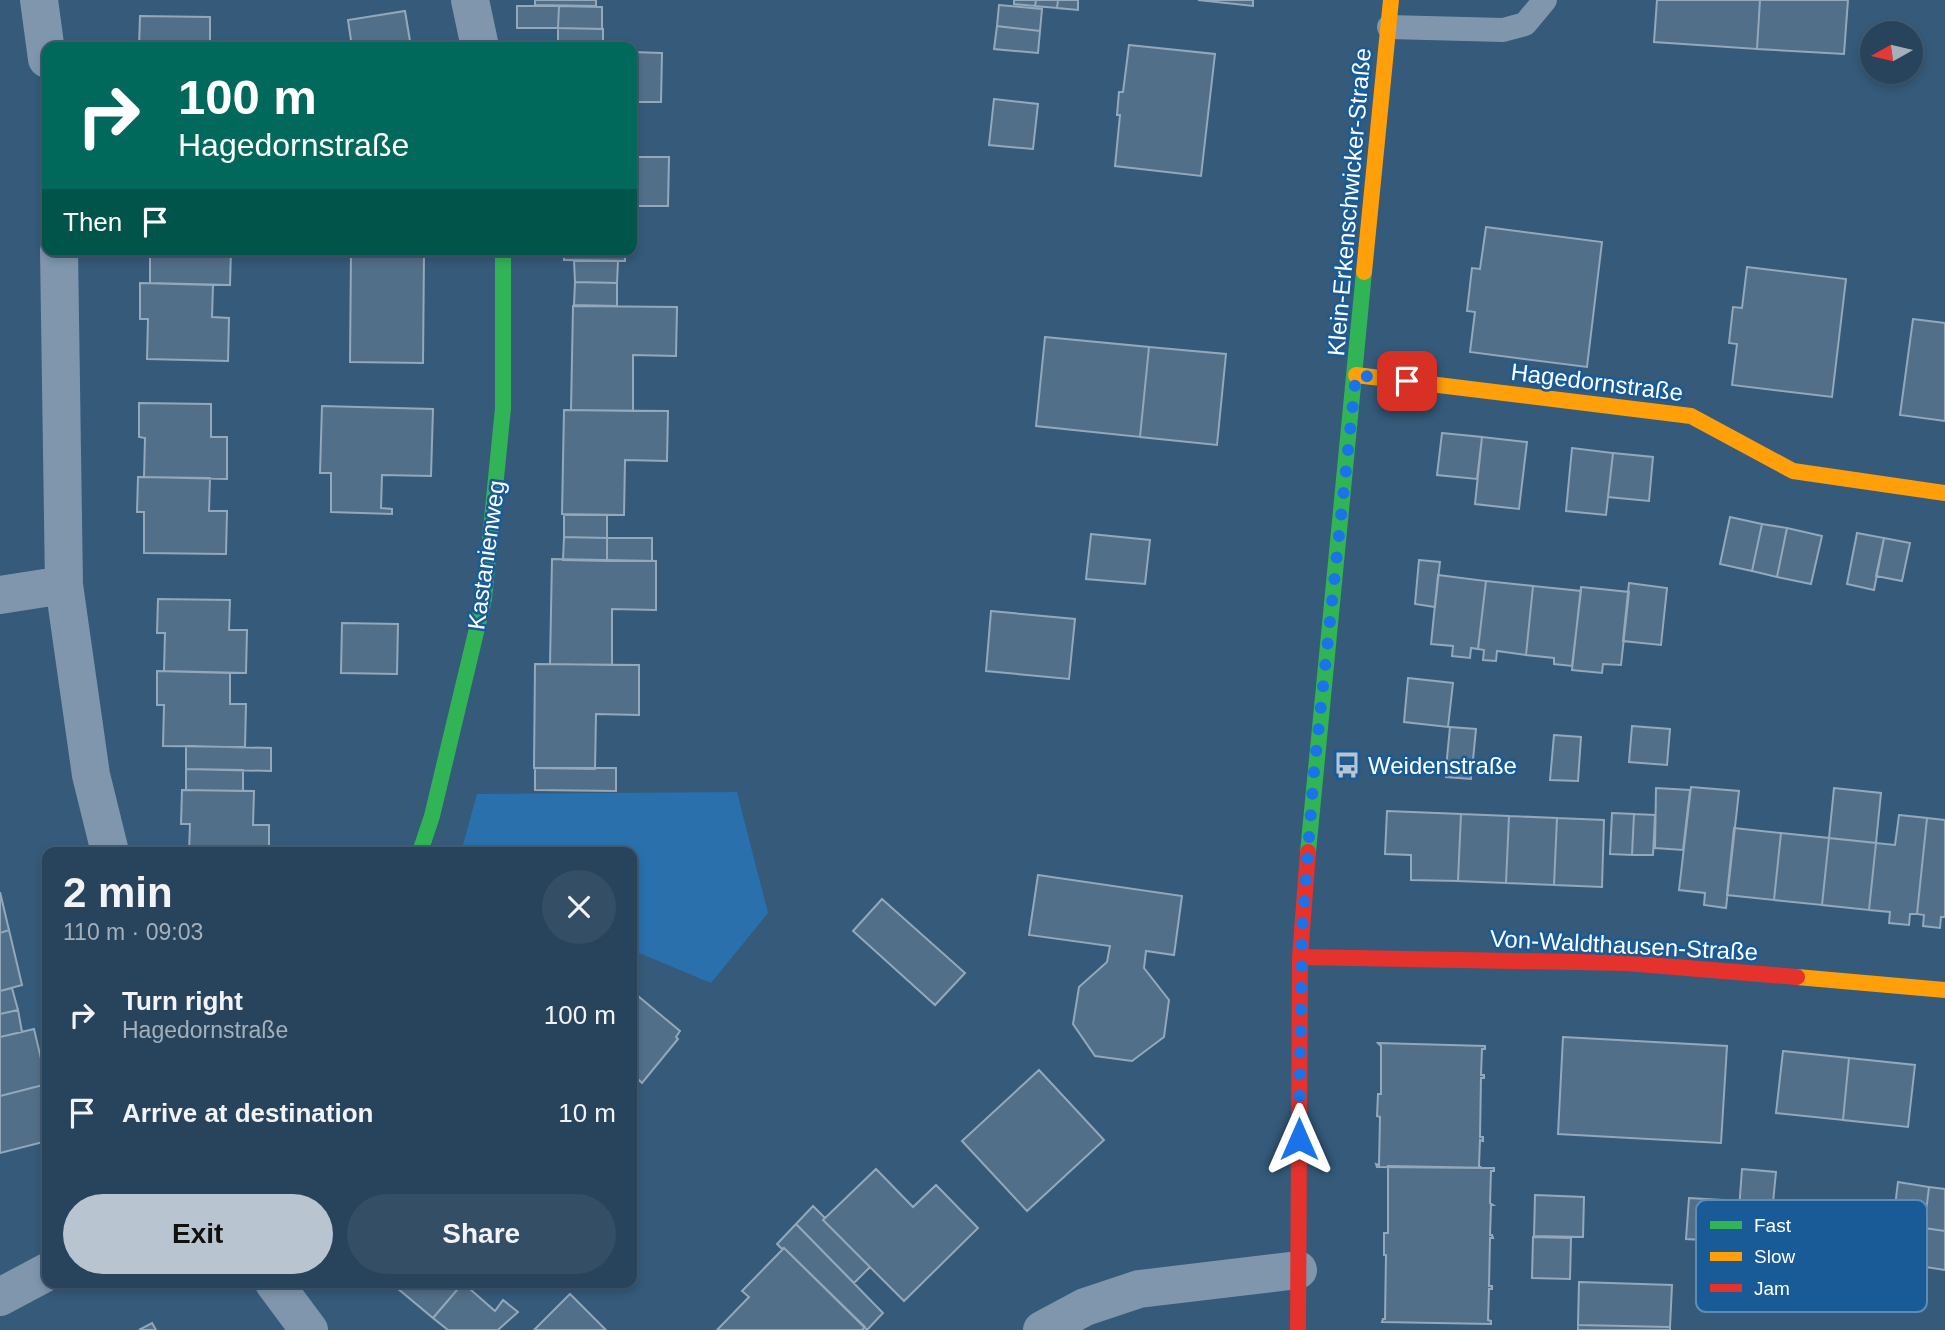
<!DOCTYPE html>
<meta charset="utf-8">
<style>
:root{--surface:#28445c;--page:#344e65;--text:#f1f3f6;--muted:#a5b0bb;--line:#445c72;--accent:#b8c5d0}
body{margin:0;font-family:Helvetica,sans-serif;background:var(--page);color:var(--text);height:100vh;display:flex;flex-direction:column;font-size:26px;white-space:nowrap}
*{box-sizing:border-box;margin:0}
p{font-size:23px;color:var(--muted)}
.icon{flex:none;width:38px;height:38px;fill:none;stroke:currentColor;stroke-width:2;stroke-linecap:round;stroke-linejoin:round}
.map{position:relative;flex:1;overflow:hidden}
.drawer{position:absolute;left:42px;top:847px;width:595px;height:441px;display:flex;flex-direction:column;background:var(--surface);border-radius:14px;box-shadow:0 4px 10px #0003,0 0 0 2px var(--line)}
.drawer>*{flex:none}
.top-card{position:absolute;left:42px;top:42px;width:595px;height:214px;border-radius:14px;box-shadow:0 4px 10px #0003,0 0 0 2px var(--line);background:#00695c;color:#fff;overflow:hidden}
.needle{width:46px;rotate:262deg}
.buttons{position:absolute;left:1860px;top:21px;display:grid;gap:14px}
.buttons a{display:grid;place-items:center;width:63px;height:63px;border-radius:50%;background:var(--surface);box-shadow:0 4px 10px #0003,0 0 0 2px var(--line);font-size:35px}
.pin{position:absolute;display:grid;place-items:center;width:60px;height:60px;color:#fff;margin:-30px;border-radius:14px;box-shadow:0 4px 10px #0006}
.me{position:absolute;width:77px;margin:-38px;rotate:0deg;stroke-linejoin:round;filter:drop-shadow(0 0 5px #0008)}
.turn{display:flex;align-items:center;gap:24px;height:147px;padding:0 21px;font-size:32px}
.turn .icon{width:91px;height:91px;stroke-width:2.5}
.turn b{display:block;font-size:49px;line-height:60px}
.then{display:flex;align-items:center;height:66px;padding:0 21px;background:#0003;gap:14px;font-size:26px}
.round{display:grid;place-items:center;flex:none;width:74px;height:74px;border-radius:37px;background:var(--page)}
.overview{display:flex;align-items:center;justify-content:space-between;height:119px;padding:0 21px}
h1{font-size:42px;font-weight:700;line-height:52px}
.cta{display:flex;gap:14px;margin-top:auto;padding:14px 21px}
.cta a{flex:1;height:80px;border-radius:42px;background:var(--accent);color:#111;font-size:28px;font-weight:700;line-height:80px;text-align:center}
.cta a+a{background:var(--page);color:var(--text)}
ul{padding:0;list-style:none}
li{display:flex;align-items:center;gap:21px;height:98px;padding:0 21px}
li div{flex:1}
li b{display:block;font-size:26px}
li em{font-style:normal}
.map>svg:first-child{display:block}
</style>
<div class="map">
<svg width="1945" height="1330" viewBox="0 0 1945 1330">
<rect width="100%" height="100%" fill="#355a7a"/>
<!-- green -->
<path fill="#2970ac" d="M737 792 768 913 711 983 632 950V852H461L477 794Z"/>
<!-- building -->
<path fill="#526f89" stroke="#93a8ba" stroke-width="2" d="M535 0H596V6L535 5Z
M1014 0H1036L1035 6 1014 4Z
M1036 0H1058L1057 8 1035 6Z
M1058 0H1078V10L1057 8Z
M1198 0H1253V6Z
M1657 0H1760L1757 49 1654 42Z
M1760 0H1848L1844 54 1757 49Z
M999 5 1042 9 1040 31 997 26Z
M517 6H559L558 28H517Z
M559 6 602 7V29L558 28Z
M405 11 411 47H352L348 20Z
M140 16 210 17V47H139Z
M997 26 1040 31 1038 53 994 49Z
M558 28 603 29V47H558Z
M1129 45 1215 54 1201 176 1115 166 1120 115H1117L1119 92H1123Z
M632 52 662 53 661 102H632Z
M994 99 1038 104 1033 149 989 145Z
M632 157H669L668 206H632Z
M1486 227 1602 242 1587 367 1470 352 1475 312 1467 311 1472 268 1480 269Z
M150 250H231L230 285 150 283Z
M370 250H380L381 254H424L423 363 350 362 351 253 370 254Z
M564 250H625V261L564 260Z
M574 261H618L617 283 575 282Z
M1747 267 1846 279 1832 397 1732 385 1737 344 1729 343 1733 307 1742 308Z
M575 282 617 283V306L574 305Z
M140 283 213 285 212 317 229 318 228 361 147 359 148 319H140Z
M573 306 677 307 676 356 633 355V411L571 410Z
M1913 319 1945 323V421L1900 415Z
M1045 337 1149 347 1140 437 1036 426Z
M1149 347 1226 354 1217 445 1140 437Z
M139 403 211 404V437H227V479L144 477 145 438 139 437Z
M322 406 433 409 431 476 382 475 381 508 392 509V514L331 512V473H320Z
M564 410 668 411 667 461 625 460 624 515 562 514Z
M1442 433 1482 437 1477 479 1437 475Z
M1482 437 1527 442 1519 509 1475 504Z
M1572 448 1613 453 1606 515 1566 511Z
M1613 453 1653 457 1649 501 1608 497Z
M138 477 210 478 209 511H227L226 554 144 553V512H137Z
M564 515H607V538L564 537Z
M1730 517 1762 524 1752 571 1720 564Z
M1762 524 1787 528 1777 577 1752 571Z
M1787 528 1822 536 1811 584 1777 577Z
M1857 533 1884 538 1874 590 1847 584Z
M1091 534 1150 540 1145 584 1086 579Z
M564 537 607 538V561L563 560Z
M607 538H652V561H607Z
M1884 538 1910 543 1902 581 1876 576Z
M552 559 656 561V610L612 609V665L550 664Z
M1419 560 1440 562 1435 607 1415 604Z
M1438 575 1486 581 1478 649 1471 648 1470 658 1452 656 1453 646 1431 644Z
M1486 581 1533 586 1526 655 1497 651 1496 661 1483 660 1484 650 1478 649Z
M1629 583 1667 588 1661 645 1623 641Z
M1533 586 1581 591 1572 666 1554 664V658L1526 655Z
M1581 587 1629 592 1621 665 1603 664 1602 673 1572 670Z
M158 599 230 600 229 630H247L246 673 164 671 165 633H157Z
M991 611 1075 619 1069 679 986 671Z
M342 623 398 624 397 674 341 673Z
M535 664 639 665V715L596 714 595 769 534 768Z
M157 671 230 673V704H246L245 747 163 746 164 705H157Z
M1408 678 1453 683 1448 727 1404 722Z
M1632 726 1670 729 1667 765 1629 762Z
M1450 727 1476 729 1472 770 1446 768Z
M1554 735 1581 737 1578 781 1550 780Z
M186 746 271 748V771L186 769Z
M535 768H616V791L535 790Z
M1446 768 1471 770V779L1446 777Z
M186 769 243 770V791L186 790Z
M1691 787 1739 791 1726 908 1704 905 1705 893 1679 890Z
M1656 788 1690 790 1683 850 1655 848Z
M1834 788 1881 793 1876 843 1829 838Z
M182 790 254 791 253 825H269V852H189L190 824H181Z
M1387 811 1461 814 1458 881 1411 880V855L1385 854Z
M1612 813 1634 814 1632 855 1610 854Z
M1461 814 1509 816 1506 883 1458 881Z
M1634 814 1655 815 1653 855H1632Z
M1899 815 1927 818 1917 914H1910L1909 925 1889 923 1890 912 1869 910 1876 843 1895 845Z
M1509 816 1557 818 1554 885 1506 883Z
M1557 818 1604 820 1602 887 1554 885Z
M1927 818 1945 820V917H1941L1940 928 1923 926 1924 915 1917 914Z
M1734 828 1781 833 1774 900 1727 895Z
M1781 833 1829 838 1822 905 1774 900Z
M1829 838 1876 843 1869 910 1822 905Z
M1038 875 1182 896 1174 955 1146 951 1144 968 1169 1000 1164 1037 1132 1061 1095 1056 1073 1024 1079 987 1107 962 1110 946 1029 935Z
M0 892 9 930 0 933Z
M882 899 965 973 935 1005 853 931Z
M9 930 22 985 0 991V933Z
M12 988 18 1010 0 1014V991Z
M632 991 680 1031 676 1037 678 1039 642 1083 639 1080 634 1086 632 1084Z
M18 1010 22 1032 0 1037V1014Z
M34 1029 47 1084 0 1096V1037Z
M1563 1037 1727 1046 1721 1143 1558 1134Z
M1378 1043 1485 1046V1049H1482L1481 1075H1484V1078H1481L1480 1137H1483V1141L1480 1140 1479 1166 1482 1168 1377 1167 1376 1164 1379 1165 1380 1117 1377 1116 1378 1094H1381V1046Z
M1783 1051 1849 1058 1843 1120 1776 1113Z
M1849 1058 1915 1065 1908 1127 1843 1120Z
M1039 1070 1104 1140 1027 1211 962 1141Z
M47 1084V1141L0 1153V1096Z
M1388 1166 1494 1168V1171H1491L1490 1203 1493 1205H1491L1490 1235H1492L1493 1238H1490L1489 1286H1492V1289H1489L1488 1320 1491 1321V1324L1382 1322 1383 1319H1385L1386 1255H1384V1233H1388Z
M876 1169 913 1207 936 1185 978 1228 904 1301 823 1220Z
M1742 1169 1776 1172 1772 1213 1739 1210Z
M1898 1182 1929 1187 1924 1228 1893 1223Z
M1929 1187 1945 1189V1231L1924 1228Z
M1535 1195 1584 1197 1583 1237 1534 1236Z
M1689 1198 1739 1201 1736 1242 1686 1239Z
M813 1206 825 1218 823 1220 870 1267 854 1283 796 1224Z
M796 1224 883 1313 867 1330 784 1248 782 1249 777 1244Z
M1924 1228 1945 1231V1270L1919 1266Z
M1533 1237 1571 1238 1570 1279 1532 1278Z
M784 1248 865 1327 862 1330H717L749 1297 742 1291Z
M1579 1282 1672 1285 1670 1327 1578 1325Z
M391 1283H463L433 1318Z
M463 1283 495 1311 503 1300 518 1312 498 1330H448L433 1318Z
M570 1294 606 1330H534Z
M152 1323 156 1330H139Z
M1578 1325 1670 1327V1330H1578Z"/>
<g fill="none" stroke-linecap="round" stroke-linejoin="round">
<!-- lane -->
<path stroke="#7f96ad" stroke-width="24" d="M1389 27 1503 30 1525 24 1545 0"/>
<!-- street -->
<path stroke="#7f96ad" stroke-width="38" d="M39 0 47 59
M470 0 480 47
M59 250 64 585 91 775 110 852
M0 595 64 585
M274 1283 309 1330
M0 1297 47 1272
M1042 1330 1085 1307 1139 1289 1298 1270"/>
<!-- fast -->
<path stroke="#30b455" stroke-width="16" d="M420 852 432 816 484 599 503 408V250
M1308 852 1364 272"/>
<!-- slow -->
<path stroke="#ff9f0a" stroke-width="16" d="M1364 272 1391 0
M1356 375 1691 416 1793 471 1945 493
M1797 977 1945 990"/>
<!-- jam -->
<path stroke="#e5322d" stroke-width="16" d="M1300 957 1626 963 1797 977
M1298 1330 1300 957 1308 852"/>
</g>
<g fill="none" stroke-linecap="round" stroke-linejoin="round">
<!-- route -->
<path stroke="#1a73e8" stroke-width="12" stroke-dasharray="0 21.6" d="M1299 1139 1302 930 1314 772 1356 375 1407 381"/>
</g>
<!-- icons -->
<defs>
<g id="bus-bare" transform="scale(2.1)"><path d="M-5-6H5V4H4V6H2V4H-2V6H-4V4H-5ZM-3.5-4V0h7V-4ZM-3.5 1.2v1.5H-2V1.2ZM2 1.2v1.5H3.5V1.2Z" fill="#b8c5d0" stroke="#185b97" stroke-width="2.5" paint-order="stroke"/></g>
</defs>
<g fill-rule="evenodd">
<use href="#bus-bare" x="1347" y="765"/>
</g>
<g text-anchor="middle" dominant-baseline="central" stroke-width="5" stroke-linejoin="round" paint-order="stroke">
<!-- street labels -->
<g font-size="24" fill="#fff" stroke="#185b97">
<text transform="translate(1349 202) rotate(-85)">Klein-Erkenschwicker-Straße</text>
<text transform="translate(1597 382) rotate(7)">Hagedornstraße</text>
<text transform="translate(486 555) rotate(-82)">Kastanienweg</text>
<text transform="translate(1624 945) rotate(3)">Von-Waldthausen-Straße</text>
</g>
<!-- poi labels -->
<g font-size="24" fill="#fff" stroke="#185b97" text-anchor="start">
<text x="1368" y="765">Weidenstraße</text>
</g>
</g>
<!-- legend -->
<rect x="1696" y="1200" width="231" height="112" rx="10" fill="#185b97" stroke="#5d8cb6" stroke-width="2"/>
<rect x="1710" y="1221" width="32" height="8" fill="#30b455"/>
<rect x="1710" y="1252" width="32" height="9" fill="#ff9f0a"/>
<rect x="1710" y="1284" width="32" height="8" fill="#e5322d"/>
<g font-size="19" fill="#fff">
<text x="1754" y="1232">Fast</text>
<text x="1754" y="1263">Slow</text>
<text x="1754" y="1295">Jam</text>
</g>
</svg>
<div class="buttons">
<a><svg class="needle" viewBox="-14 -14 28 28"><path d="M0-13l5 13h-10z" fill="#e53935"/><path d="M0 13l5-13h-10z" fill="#a5b0bb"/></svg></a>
</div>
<div class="pin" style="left:1407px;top:381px;background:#d93025"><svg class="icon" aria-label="arrive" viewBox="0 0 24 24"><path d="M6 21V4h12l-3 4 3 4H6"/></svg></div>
<svg class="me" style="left:1299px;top:1139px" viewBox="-20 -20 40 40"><path d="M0-17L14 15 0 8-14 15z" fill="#1a73e8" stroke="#fff" stroke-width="4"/></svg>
<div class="top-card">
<div class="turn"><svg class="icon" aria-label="right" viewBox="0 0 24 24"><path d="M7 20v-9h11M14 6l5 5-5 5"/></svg><div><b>100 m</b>Hagedornstraße</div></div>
<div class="then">Then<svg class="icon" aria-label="arrive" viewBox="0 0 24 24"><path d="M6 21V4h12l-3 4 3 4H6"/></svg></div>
</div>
<section class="drawer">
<div class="overview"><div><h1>2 min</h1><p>110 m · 09:03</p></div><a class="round"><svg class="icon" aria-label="close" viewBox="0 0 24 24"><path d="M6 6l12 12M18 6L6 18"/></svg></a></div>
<ul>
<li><svg class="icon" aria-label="right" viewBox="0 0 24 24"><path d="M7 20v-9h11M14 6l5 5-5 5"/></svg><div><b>Turn right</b><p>Hagedornstraße</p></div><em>100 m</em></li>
<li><svg class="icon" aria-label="arrive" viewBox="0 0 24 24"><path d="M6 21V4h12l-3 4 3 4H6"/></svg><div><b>Arrive at destination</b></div><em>10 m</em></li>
</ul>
<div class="cta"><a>Exit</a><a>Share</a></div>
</section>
</div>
